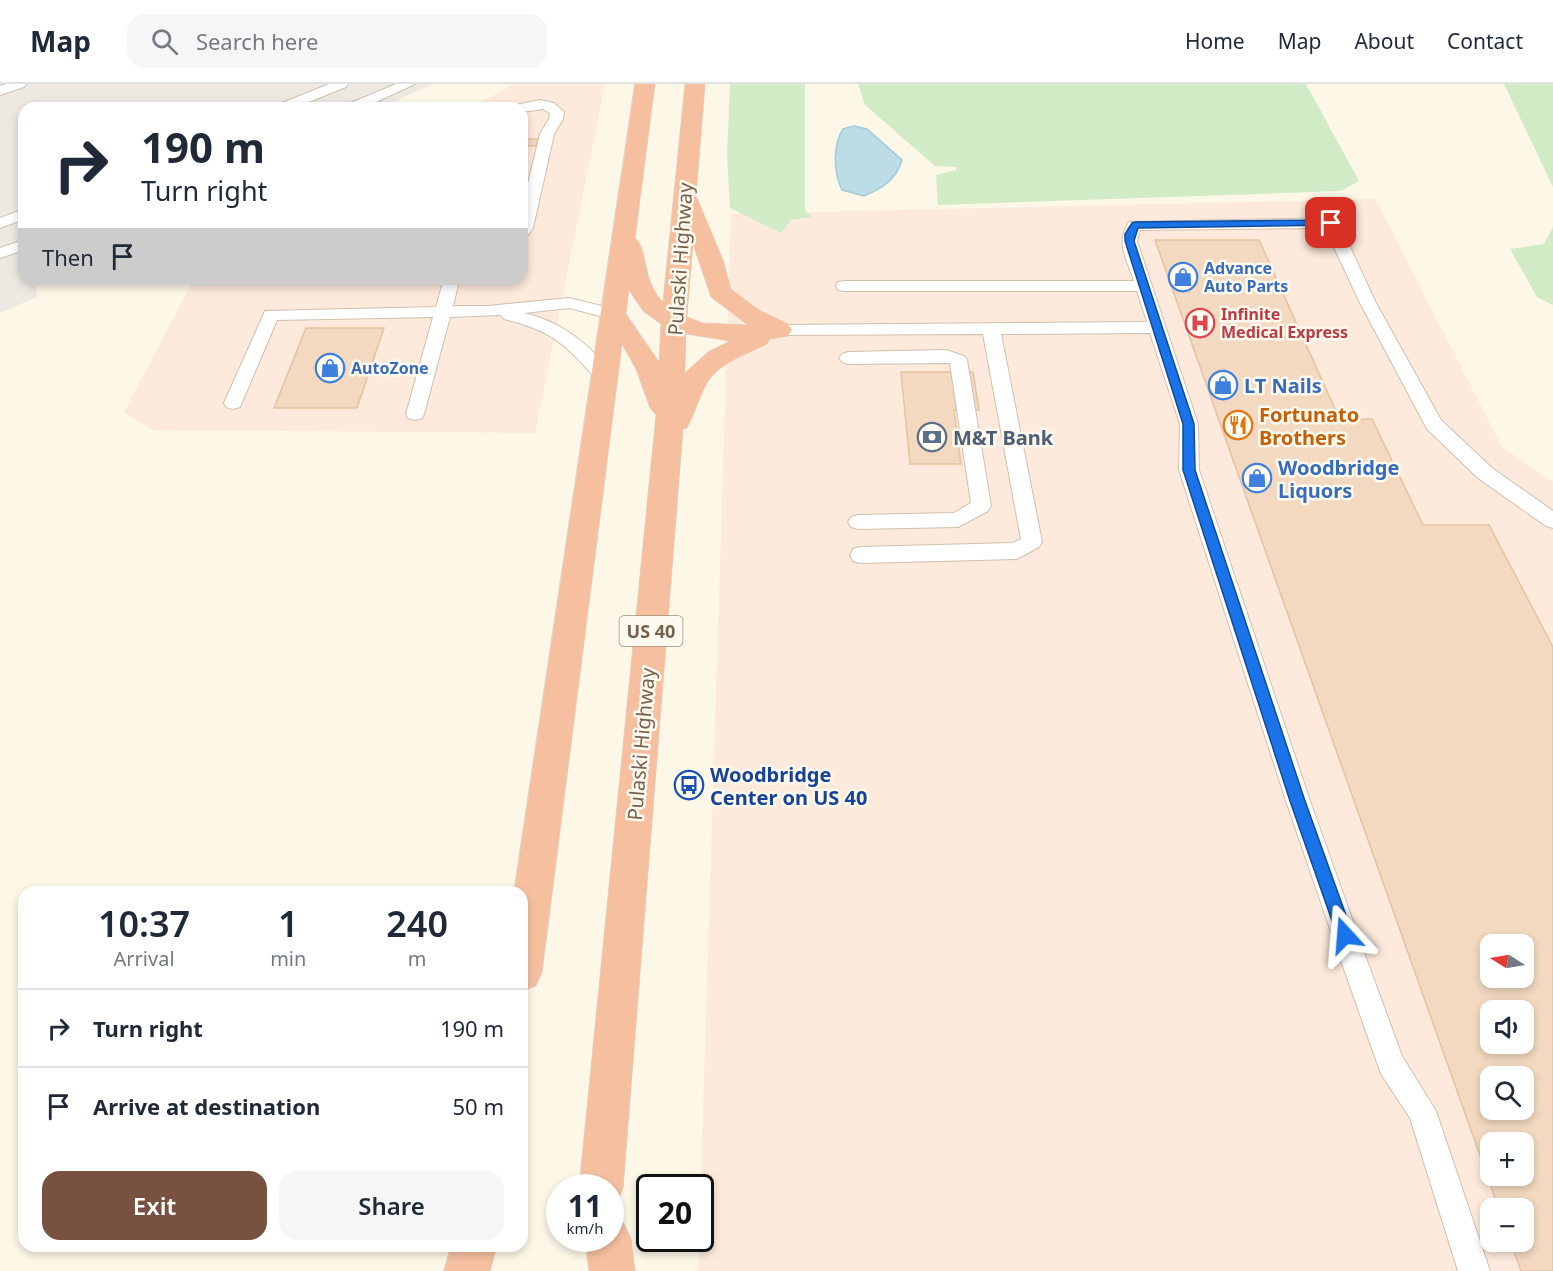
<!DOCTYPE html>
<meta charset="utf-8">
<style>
:root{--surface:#fff;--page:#f6f6f7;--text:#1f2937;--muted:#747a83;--line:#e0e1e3;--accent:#795141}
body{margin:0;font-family:"Noto Sans",sans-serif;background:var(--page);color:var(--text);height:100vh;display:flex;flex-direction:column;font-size:22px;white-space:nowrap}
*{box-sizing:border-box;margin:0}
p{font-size:20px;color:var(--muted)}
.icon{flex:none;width:33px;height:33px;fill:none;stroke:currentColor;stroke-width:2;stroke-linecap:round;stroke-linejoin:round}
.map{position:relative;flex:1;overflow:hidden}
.side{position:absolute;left:18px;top:802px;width:510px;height:366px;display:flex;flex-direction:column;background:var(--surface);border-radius:18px;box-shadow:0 3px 9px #0003}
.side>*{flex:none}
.top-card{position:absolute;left:18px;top:18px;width:510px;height:183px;border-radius:18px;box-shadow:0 3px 9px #0003;background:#fff;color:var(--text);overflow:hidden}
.needle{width:39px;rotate:281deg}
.buttons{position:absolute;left:1480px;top:850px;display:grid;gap:12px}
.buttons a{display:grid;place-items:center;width:54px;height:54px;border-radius:12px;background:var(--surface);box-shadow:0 3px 9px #0003;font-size:30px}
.speed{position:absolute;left:546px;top:1090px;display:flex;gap:12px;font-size:30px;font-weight:700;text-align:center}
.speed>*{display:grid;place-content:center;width:78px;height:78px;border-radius:50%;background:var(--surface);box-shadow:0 3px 9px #0003;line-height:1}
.speed small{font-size:15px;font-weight:400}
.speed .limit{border:3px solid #111;border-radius:9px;background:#fff;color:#111}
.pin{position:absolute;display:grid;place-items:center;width:51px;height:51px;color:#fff;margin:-26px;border-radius:12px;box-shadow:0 3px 9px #0006}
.me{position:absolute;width:66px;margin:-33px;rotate:341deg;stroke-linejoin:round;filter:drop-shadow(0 0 4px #0008)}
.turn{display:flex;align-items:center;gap:21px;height:126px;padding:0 24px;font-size:27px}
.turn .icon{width:78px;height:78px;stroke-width:2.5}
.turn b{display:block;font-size:42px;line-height:51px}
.then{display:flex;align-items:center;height:57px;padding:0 24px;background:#0003;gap:12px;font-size:22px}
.eta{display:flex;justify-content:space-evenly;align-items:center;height:102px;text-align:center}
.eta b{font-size:36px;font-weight:600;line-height:42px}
.primary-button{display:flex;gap:12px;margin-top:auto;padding:12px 24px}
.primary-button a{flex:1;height:69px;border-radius:18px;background:var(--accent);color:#fff;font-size:24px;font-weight:600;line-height:69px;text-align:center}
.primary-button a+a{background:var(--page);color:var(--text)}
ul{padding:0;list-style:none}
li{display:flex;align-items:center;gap:18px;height:78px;padding:0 24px;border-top:2px solid var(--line)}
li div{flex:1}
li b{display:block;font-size:22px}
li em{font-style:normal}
header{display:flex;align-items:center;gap:36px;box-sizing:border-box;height:84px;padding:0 30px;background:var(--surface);border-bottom:2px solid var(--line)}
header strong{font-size:28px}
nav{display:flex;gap:33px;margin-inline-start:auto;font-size:21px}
.search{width:420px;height:54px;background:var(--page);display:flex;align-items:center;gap:15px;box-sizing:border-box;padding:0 21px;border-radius:18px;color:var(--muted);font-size:22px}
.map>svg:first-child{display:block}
</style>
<header>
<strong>Map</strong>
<div class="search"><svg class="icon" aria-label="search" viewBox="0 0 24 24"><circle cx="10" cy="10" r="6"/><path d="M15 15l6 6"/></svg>Search here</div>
<nav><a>Home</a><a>Map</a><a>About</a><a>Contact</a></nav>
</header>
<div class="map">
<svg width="1553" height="1187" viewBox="0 0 1553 1187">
<rect width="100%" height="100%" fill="#fdf7e8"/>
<!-- commercial -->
<path fill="#fdeadc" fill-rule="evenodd" d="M514 0H605L535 349 153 346 124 328 194 195H522V24H471Z
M1375 115 1502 363 1553 398V1187H698L731 130ZM1491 861H1524V894H1491ZM1491 927H1524V960H1491ZM1491 993H1524V1026H1491ZM1491 1059H1524V1092H1491ZM1491 1125H1524V1158H1491Z"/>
<!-- industrial -->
<path fill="#ede9e2" d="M0 0H433L379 24H24V195H35L37 213 0 229Z"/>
<!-- green -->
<path fill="#d1ebc6" d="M730 0H805V126L812 133 791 136 781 149 730 124 727 72Z
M858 0H1306L1359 97 1341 107 938 121 936 91 956 86V83L935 82 865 21Z
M1504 0H1553V103Z
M1553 143V221L1537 213 1510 165 1544 160Z"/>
<!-- water -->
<path fill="#bcdce7" stroke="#a2cad9" stroke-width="1.5" d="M854 42 867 45 902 76C896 96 883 104 864 112L842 106C833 88 833 61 843 45Z"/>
<!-- building -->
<path fill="#f2d9c0" stroke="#e5c2a0" stroke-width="1.5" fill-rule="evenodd" d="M522 55H538L536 62H522Z
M1155 156H1259L1340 336 1372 335 1423 441H1489L1553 563V1187H1521L1511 1158H1524V1125H1499ZM1491 861H1524V894H1491ZM1491 927H1524V960H1491ZM1491 993H1524V1026H1491ZM1491 1059H1524V1092H1491Z
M306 244H384L357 324H274Z
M901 288H973L979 326H954L961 380H910Z"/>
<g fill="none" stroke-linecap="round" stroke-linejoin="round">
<!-- lane casing -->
<g stroke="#cfc0ae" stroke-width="2">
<path id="lane" d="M6 0H26L24 3 0 11V2Z
M329 0H348L346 3 294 24H275L277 21Z
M396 0H415L363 24H344L346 21Z
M540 16 554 19 564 28 563 35 554 50 533 144 528 151 522 153V124L540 50 549 35 550 29 543 25 522 28V24H513L520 20Z
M24 125V135L0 144V134Z
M1331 134 1339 139 1376 219 1441 336 1492 384 1553 427V444L1546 442 1478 394 1427 345 1360 219 1325 144 1140 146 1137 157 1198 340 1199 386 1310 717 1365 871 1402 972 1436 1027 1490 1187H1458L1410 1034 1381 990 1339 871 1286 717 1179 386 1180 340 1150 249 1001 250 1042 458 1039 463 1017 475 860 479 853 477 850 471 853 465 860 463 1013 459 1021 455 983 250 779 251 773 250 770 246 773 242 779 241 1147 238 1137 207H844L838 206 836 202 838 198 844 197H1134C1127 175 1115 159 1129 138Z
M24 156V166L0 174V164Z
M444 195H458L459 197 453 222H488L569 214 618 226 621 230 618 234 612 235 569 224 524 229C560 237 593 261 613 293L610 297H598C565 260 553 247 504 235L501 231 450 233 424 330 422 334 415 336 408 334 406 330 433 233 277 236 240 323 233 325 226 323 224 319 265 227 436 223Z
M946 266 964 272 967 276 991 422 988 427 958 443 858 445 851 443 848 438 851 433 858 431 954 429 971 419 950 279 848 280 842 278 839 274 842 270 848 268Z"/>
</g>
<!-- highway casing -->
<g stroke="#dcd6d0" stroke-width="1">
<path id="highway" d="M635 0H655L635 154C648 164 642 198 663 218L685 0H705L696 112 723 176 731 205 759 226 788 240 792 246 788 252 770 255 767 260C747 270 716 280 706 301 698 315 695 330 687 344L683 345 623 1104 617 1120 610 1122V1104H579L656 331 650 324 636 285 622 260 542 888 536 902 522 907V808H514ZM693 160 711 213 748 241 703 239 687 233ZM629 206 643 227 661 240 659 278 626 230ZM686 250 730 257 708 268 685 289Z
M610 1133 624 1139 631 1155 635 1187H589L585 1155H610Z
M451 1162H497L490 1187H444Z"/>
</g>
<!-- lane -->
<use href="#lane" fill="#fff" fill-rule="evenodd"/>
<!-- highway -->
<use href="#highway" fill="#f6c0a0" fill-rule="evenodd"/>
</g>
<!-- route -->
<path fill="#1a73e8" stroke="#114b97" stroke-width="1.5" d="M1331 136 1335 137V141L1138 144 1134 157 1194 340 1195 386 1305 717 1353 851 1350 856 1345 858 1339 856 1337 851 1290 717 1183 386V340L1125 157V150L1132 139 1135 138Z"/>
<!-- icons -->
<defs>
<g id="shop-ring" transform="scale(1.5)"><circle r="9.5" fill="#fffaef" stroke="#3f7fe0" stroke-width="1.5"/><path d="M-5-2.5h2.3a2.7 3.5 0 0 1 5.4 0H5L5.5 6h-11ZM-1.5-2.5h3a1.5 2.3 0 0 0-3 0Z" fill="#3f7fe0"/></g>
<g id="hospital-ring" transform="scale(1.5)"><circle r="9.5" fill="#fffaef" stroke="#e0444e" stroke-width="1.5"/><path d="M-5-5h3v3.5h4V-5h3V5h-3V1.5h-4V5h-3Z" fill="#e0444e"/></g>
<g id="restaurant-ring" transform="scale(1.5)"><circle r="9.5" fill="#fffaef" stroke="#e8710a" stroke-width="1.5"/><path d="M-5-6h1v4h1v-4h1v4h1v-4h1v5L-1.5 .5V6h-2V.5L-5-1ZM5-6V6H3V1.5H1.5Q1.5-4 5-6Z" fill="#e8710a"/></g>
<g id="bank-ring" transform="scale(1.5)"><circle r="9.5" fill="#fffaef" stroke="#5c6f8a" stroke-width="1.5"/><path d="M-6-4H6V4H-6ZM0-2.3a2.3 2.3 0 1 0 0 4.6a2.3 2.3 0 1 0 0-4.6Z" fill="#5c6f8a"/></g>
<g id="bus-ring" transform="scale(1.5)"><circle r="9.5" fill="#fffaef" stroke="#1a4fb4" stroke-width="1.5"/><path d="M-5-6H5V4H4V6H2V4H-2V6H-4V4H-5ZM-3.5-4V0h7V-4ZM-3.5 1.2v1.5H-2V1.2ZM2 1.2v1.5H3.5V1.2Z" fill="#1a4fb4"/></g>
</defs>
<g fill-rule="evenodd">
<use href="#shop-ring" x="1183" y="193"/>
<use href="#hospital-ring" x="1200" y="239"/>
<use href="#shop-ring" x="330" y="284"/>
<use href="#shop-ring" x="1223" y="301"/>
<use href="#restaurant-ring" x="1238" y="341"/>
<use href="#bank-ring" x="932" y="353"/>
<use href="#shop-ring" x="1257" y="394"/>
<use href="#bus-ring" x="689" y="701"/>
</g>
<g text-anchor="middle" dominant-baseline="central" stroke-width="5" stroke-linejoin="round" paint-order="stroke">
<!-- far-shop labels -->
<g font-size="16" font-weight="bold" fill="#366cbe" stroke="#fffaef" text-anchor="start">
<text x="1204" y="184">Advance<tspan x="1204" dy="18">Auto Parts</tspan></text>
<text x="351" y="284">AutoZone</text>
</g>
<!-- far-health labels -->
<g font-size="16" font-weight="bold" fill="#be3a42" stroke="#fffaef" text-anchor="start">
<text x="1221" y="230">Infinite<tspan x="1221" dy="18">Medical Express</tspan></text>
</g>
<!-- shield labels -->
<rect fill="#fffaef" stroke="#a08e7d" stroke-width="1.5" x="619.5" y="532" width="63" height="30" rx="4.5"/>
<g font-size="18" font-weight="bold" fill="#77604c">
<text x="651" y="547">US 40</text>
</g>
<!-- street labels -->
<g font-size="20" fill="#77604c" stroke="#fffaef">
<text transform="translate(680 175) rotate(-86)">Pulaski Highway</text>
<text transform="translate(641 660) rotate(-85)">Pulaski Highway</text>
</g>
<!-- shop labels -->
<g font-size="20" font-weight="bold" fill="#366cbe" stroke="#fffaef" text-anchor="start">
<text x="1244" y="301">LT Nails</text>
<text x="1278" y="383">Woodbridge<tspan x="1278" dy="23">Liquors</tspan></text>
</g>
<!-- food labels -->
<g font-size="20" font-weight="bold" fill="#c56008" stroke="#fffaef" text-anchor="start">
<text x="1259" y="330">Fortunato<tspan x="1259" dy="23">Brothers</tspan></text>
</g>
<!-- service labels -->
<g font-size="20" font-weight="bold" fill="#4e5e75" stroke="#fffaef" text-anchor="start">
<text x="953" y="353">M&amp;T Bank</text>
</g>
<!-- transit labels -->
<g font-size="20" font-weight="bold" fill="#164399" stroke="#fffaef" text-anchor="start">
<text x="710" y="690">Woodbridge<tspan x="710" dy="23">Center on US 40</tspan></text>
</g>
</g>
</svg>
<div class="buttons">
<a><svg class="needle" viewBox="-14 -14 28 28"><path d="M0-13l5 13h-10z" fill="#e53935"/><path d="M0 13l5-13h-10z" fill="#747a83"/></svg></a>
<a><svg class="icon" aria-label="sound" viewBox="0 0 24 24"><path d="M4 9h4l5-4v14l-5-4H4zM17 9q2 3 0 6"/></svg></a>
<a><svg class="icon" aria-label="search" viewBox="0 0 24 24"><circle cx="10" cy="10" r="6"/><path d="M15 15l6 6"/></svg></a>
<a>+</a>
<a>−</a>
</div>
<div class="speed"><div>11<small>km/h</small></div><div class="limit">20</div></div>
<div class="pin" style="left:1331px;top:139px;background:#d93025"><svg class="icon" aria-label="arrive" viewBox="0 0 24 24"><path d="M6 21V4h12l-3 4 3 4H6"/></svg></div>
<svg class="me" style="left:1345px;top:851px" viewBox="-20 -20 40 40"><path d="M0-17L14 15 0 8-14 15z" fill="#1a73e8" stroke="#fff" stroke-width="4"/></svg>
<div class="top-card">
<div class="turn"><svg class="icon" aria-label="right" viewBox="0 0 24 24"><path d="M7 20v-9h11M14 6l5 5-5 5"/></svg><div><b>190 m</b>Turn right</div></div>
<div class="then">Then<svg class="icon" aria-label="arrive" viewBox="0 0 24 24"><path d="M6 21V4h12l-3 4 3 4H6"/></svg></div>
</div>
<section class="side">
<div class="eta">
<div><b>10:37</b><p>Arrival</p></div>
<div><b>1</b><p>min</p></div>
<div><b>240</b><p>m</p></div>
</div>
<ul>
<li><svg class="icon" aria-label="right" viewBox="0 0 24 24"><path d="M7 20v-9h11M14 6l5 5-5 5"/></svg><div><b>Turn right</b></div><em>190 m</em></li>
<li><svg class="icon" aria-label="arrive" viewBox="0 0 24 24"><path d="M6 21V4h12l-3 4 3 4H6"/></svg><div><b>Arrive at destination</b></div><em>50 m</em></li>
</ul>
<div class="primary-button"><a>Exit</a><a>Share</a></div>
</section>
</div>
